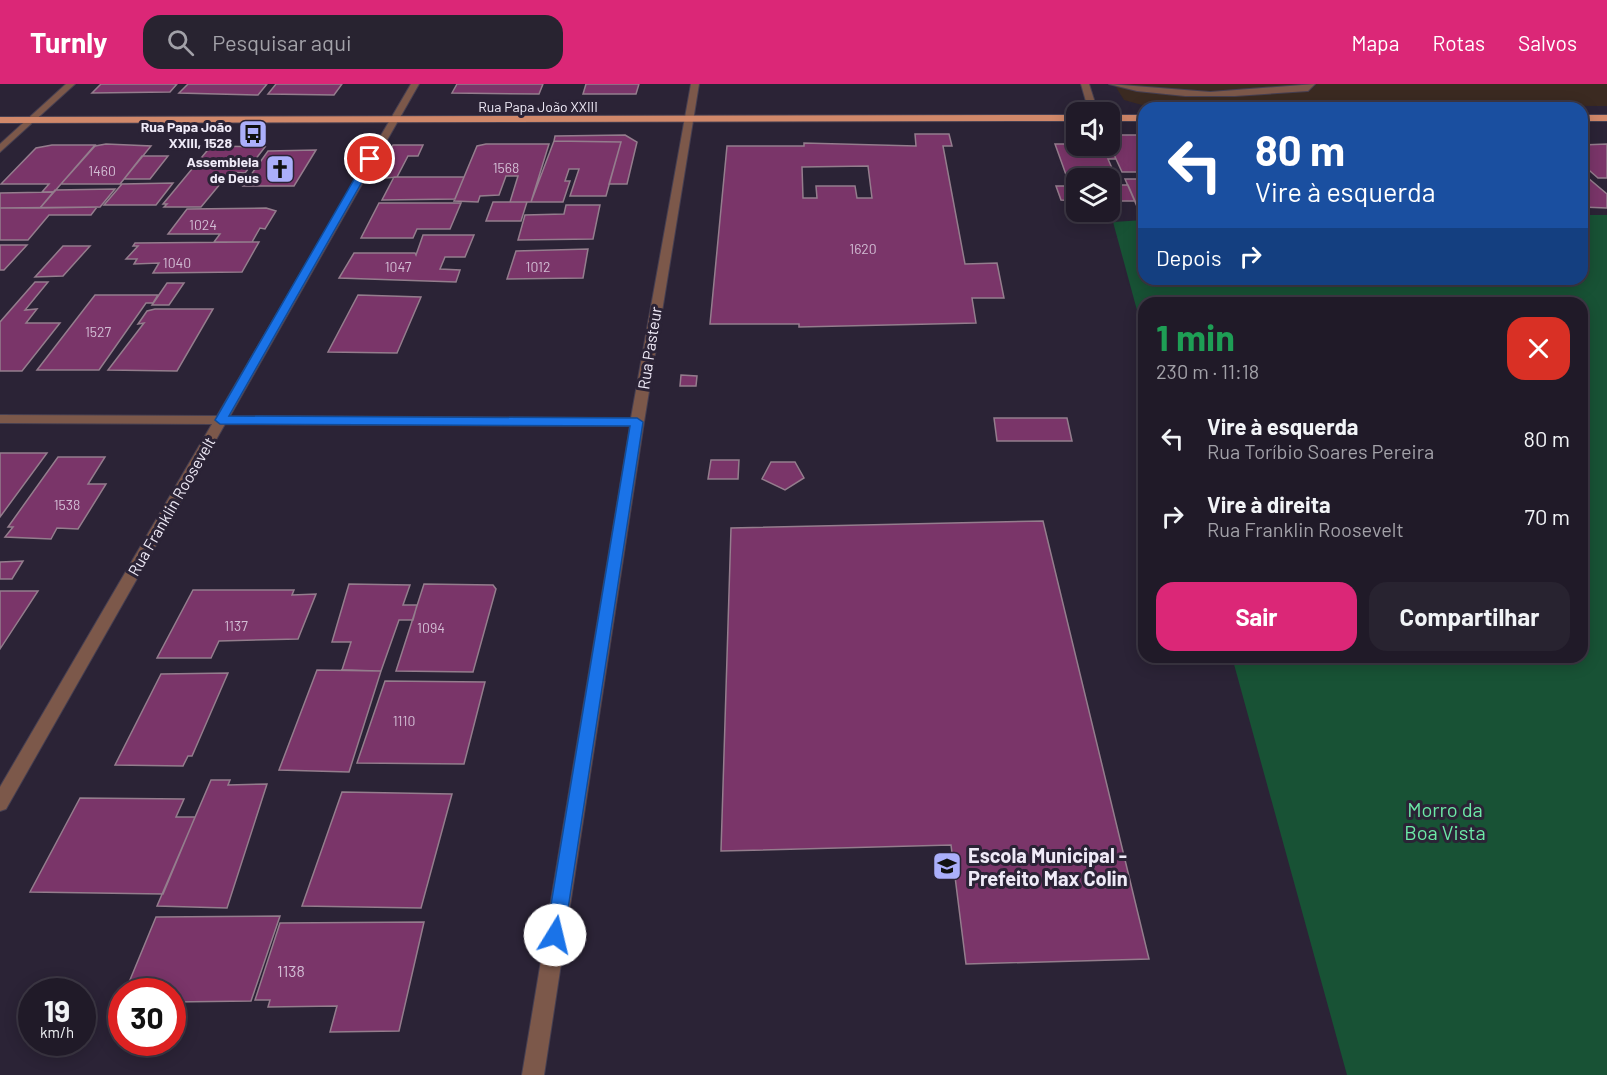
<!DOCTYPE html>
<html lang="pt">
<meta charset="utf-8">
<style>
:root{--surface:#201a28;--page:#282330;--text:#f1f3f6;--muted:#a2a1a8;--line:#3d3845;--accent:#db2777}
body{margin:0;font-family:Barlow,sans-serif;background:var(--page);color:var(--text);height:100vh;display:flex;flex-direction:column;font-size:22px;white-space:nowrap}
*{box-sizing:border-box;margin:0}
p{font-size:20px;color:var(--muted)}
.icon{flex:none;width:33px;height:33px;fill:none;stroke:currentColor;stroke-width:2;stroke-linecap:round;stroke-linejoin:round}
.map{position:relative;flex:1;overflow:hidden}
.side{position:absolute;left:1138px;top:213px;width:450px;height:366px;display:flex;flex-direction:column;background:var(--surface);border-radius:18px;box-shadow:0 3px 15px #0003,0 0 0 2px var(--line)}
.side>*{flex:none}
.top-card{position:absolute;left:1138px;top:18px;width:450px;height:183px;border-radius:18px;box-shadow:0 3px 15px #0003,0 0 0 2px var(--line);background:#1a4fa0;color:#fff;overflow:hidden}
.fabs{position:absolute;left:1066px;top:18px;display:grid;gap:12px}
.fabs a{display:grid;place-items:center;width:54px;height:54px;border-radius:12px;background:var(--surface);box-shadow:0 3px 15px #0003,0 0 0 2px var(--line);font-size:30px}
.speed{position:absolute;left:18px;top:894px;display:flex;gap:12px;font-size:30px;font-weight:700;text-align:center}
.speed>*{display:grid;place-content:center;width:78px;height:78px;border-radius:50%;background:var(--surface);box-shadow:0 3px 15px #0003,0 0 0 2px var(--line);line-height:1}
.speed small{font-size:15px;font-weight:400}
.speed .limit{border:9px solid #d22;background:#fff;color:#111}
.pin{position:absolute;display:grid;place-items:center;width:51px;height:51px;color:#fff;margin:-26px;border:3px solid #fff;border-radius:50%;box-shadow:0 2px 6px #0007}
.me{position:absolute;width:66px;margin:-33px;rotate:9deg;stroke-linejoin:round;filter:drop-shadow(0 0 4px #0008)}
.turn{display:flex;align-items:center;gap:21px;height:126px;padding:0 18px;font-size:27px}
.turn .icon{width:78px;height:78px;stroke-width:2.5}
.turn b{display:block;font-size:42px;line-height:51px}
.then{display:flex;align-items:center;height:57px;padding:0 18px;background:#0003;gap:12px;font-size:22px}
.round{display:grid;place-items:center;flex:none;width:63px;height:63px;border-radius:18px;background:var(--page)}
.summary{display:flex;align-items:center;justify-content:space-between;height:102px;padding:0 18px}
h1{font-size:36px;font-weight:700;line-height:45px;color:#1e9e55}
.action{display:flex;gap:12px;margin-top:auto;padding:12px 18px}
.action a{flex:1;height:69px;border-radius:18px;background:var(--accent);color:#fff;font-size:24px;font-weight:700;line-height:69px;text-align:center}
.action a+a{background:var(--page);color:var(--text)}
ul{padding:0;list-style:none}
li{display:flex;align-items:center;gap:18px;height:78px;padding:0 18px}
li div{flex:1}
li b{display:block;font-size:22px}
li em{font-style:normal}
header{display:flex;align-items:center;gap:36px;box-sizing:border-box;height:84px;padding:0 30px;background:var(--accent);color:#fff}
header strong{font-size:28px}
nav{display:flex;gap:33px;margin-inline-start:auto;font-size:21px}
.search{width:420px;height:54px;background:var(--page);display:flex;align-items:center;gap:15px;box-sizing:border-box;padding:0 21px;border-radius:18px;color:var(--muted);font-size:22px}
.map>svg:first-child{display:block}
</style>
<header>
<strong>Turnly</strong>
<div class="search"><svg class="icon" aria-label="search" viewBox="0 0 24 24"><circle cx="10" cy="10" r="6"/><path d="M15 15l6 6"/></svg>Pesquisar aqui</div>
<nav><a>Mapa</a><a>Rotas</a><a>Salvos</a></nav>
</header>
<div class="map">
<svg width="1607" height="991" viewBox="0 0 1607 991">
<rect width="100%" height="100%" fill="#2b2336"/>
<!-- medical -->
<path fill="#3b2a21" d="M1114 0H1607V22L1142 21 1124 16Z"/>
<!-- green -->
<path fill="#185235" d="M1583 131H1607V991H1347L1232 573H1582V219H1144V252L1113 138 1144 136V195H1582Z"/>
<!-- building -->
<path fill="#7a3569" stroke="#947d8d" stroke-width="1.5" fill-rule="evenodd" d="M101 0H177L170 8 92 9Z
M188 0H267L258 11 179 9Z
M276 0H342L334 11 268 10Z
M457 0H543L539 10 452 9Z
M586 0H639L636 10H583Z
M915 50H949L952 62H943L965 180 997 179 1004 214H972L976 239 799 243V240H710L727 62H804V59L916 62ZM868 82 872 114H857L855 102H816L817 114H803L802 83Z
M625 51 637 58 627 100H609L621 58 554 57 555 52Z
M1110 51H1144V92L1142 88H1122L1110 62Z
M1073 53H1077V62H1110L1116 75H1108L1119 100 1110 99V94H1077V99H1069L1055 60H1075Z
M554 57 621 58 606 112H570L579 85H569L565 97H570L563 118H531Z
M106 60 151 62 120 100H61L95 62Z
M486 60H549L531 118H510L518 92H506L499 111 480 112 478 118 454 117 477 62Z
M1607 60V94H1598L1582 80V61Z
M52 61H95L54 108H42L49 100H1L36 64Z
M393 61H423L418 72H408L397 93 375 95Z
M211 62 265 63 245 89 230 88 201 123H164L167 120H163Z
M316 66 294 102H243L268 67Z
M142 72H168L150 95H124Z
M394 93H464L455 115 382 116Z
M1582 94H1588L1607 110V124L1582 123Z
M1125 95H1144V127H1139Z
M173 99 156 121H104L122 100Z
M1110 101H1128L1135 117H1115Z
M1056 102H1077V117L1061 116Z
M115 105 100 123 40 124 55 106Z
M54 108 40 124H0V109Z
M493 118H527L521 137H486Z
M379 119H461L450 145H417L413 154H361Z
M566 121H600L593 155 518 156 525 131 564 130Z
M97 123 91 131H49L28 156H0V124Z
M266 124 276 127 265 145 260 144 252 158H214L220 150H168L187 125Z
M423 151H474L465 173H445L440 185 460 186 456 198 339 194 354 169H415L416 171Z
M252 158H259L242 188 153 189 159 179 134 180 137 175H126L138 162H133L135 159Z
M0 161H27L4 186H0Z
M63 162H90L63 192 35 193Z
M588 165 583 194 507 195 516 167Z
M35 198H48L25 226 37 225 26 239H60L22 287H0V238Z
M167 199H184L169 221H152Z
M95 211H158L153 219H146L99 286H37Z
M358 211 421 213 397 269 328 268Z
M155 225H213L177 287 108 286 144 239 138 240 147 227Z
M681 291 697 292 696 302H680Z
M994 334H1067L1072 357H997Z
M0 369H47L0 433Z
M58 373H105L88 400H106L78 445 57 444 51 455 5 453 13 443H8Z
M711 376H739L738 395H708Z
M771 378H795L804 394 785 406 762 395Z
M1043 437 1149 875 966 880 951 761 721 767 731 444Z
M23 477 12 495H0V478Z
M349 500 410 501 403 521H417L413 536H399L381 587 342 586 351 558H332Z
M424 500 493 501 496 505 473 588 396 587Z
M193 506H294L292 511 316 510 298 555 219 557 211 574H157Z
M0 507H38L0 565Z
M317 586 381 587 349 688 279 686Z
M228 589 192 672H188L183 682 115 681 161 590Z
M385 597 485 598 464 680 357 679Z
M211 696H230L228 701 267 700 227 824 157 822Z
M342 708 452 710 421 824 302 822Z
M80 714 184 715 176 733H195L163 810 30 808Z
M280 832 251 917 172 918V908H125L156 833Z
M424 838 399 947 330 948 337 922 268 923 270 916H255L280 839Z"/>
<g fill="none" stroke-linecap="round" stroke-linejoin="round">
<!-- service casing -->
<g stroke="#463f51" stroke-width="2">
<path id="service" d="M1109 0 1210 8 1315 0 1308 7 1235 12H1185L1137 7Z"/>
</g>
<!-- minor casing -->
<g stroke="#463f51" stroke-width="2">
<path id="minor" d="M66 0H75L0 68V60Z
M411 0H419L230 332 631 334 691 0H699L644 338 544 991H522L630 342 225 340 6 725 0 727V703L212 340 0 339V331L217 332Z
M1081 0H1089L1098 28H1089Z"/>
</g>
<!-- primary casing -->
<g stroke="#463f51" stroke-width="2">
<path id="primary" d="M1077 31V37L0 39V33Z
M1110 31H1144V37H1110Z
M1582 31H1607V37H1582Z"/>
</g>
<!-- service -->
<use href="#service" fill="#7c584a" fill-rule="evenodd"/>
<!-- minor -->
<use href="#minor" fill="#7c584a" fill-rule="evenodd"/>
<!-- primary -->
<use href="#primary" fill="#d1886a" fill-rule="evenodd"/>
</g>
<!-- route -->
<path fill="#1a73e8" stroke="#114b97" stroke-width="1.5" d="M367 73 375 75 229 332 637 334 643 338 564 851 561 857 555 860 549 857 546 851 630 342 220 340 215 336Z"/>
<!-- icons -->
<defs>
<g id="bus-square" transform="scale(1.5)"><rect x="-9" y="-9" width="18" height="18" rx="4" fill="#abaffb" stroke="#2b2336"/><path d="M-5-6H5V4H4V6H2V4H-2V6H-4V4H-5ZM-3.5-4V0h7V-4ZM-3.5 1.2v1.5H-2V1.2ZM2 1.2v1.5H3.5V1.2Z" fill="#111"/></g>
<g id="church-square" transform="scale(1.5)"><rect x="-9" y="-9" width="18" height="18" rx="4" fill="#abaffb" stroke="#2b2336"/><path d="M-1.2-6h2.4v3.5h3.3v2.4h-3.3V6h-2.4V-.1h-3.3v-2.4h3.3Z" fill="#111"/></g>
<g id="school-square" transform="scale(1.5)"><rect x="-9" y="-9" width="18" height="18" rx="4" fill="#abaffb" stroke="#2b2336"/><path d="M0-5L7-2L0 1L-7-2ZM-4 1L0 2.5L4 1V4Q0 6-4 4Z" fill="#111"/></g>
</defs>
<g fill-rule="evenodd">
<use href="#bus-square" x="253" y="50"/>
<use href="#church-square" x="280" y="85"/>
<use href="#school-square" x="947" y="782"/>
</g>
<g text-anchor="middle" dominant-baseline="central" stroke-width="6" stroke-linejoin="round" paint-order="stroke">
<!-- far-street labels -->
<g font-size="14" fill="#efeaf7" stroke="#2b2336">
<text x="538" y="22">Rua Papa João XXIII</text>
</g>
<!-- far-poi labels -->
<g font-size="14" font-weight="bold" fill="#efeaf7" stroke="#2b2336" text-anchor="end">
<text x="232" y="42">Rua Papa João<tspan x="232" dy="16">XXIII, 1528</tspan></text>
<text x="259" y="77">Assembleia<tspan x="259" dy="16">de Deus</tspan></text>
</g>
<!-- number labels -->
<g font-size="14" fill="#d2bdd4">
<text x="506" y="83">1568</text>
<text x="102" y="86">1460</text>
<text x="203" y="140">1024</text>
<text x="863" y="164">1620</text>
<text x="177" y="178">1040</text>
<text x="398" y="182">1047</text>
<text x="538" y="182">1012</text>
<text x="98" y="247">1527</text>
<text x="67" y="420">1538</text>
<text x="236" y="541">1137</text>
<text x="431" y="543">1094</text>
<text x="404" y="636">1110</text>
</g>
<!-- street labels -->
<g font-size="16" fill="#efeaf7" stroke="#2b2336">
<text transform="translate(649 264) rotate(-81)">Rua Pasteur</text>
<text transform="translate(171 422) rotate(-60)">Rua Franklin Roosevelt</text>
</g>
<!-- near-number labels -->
<g font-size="16" fill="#d2bdd4">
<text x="291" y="886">1138</text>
</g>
<!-- near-park labels -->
<g font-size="20" fill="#6ceaa7" stroke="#2b2336">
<text x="1445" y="725">Morro da<tspan x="1445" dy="23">Boa Vista</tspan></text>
</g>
<!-- near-poi labels -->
<g font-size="20" font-weight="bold" fill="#efeaf7" stroke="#2b2336" text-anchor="start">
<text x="968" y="771">Escola Municipal -<tspan x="968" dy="23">Prefeito Max Colin</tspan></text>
</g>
</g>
</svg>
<div class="fabs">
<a><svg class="icon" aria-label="sound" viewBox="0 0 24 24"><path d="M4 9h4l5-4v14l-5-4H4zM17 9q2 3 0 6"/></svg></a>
<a><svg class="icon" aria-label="layers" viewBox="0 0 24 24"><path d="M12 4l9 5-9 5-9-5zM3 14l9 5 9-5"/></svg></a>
</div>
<div class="speed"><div>19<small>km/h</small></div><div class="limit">30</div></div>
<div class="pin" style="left:370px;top:75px;background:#d93025"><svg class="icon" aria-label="arrive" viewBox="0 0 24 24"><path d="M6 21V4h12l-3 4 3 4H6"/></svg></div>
<svg class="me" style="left:555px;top:851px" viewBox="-20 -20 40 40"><circle r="19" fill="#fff"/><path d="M0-13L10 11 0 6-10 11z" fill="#1a73e8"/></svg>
<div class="top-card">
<div class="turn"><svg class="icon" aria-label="left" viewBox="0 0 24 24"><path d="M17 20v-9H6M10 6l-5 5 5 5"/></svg><div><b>80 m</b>Vire à esquerda</div></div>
<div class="then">Depois<svg class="icon" aria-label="right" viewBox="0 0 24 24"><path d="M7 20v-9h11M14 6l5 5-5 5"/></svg></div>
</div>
<section class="side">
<div class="summary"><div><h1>1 min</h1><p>230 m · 11:18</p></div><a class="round" style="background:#d93025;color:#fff"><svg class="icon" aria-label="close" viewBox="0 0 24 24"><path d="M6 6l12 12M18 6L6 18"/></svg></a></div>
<ul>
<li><svg class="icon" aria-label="left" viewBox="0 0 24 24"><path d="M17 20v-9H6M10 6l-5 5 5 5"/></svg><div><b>Vire à esquerda</b><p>Rua Toríbio Soares Pereira</p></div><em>80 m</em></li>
<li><svg class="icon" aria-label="right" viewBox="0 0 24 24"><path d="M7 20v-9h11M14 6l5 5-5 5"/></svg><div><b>Vire à direita</b><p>Rua Franklin Roosevelt</p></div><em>70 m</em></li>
</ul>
<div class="action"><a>Sair</a><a>Compartilhar</a></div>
</section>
</div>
